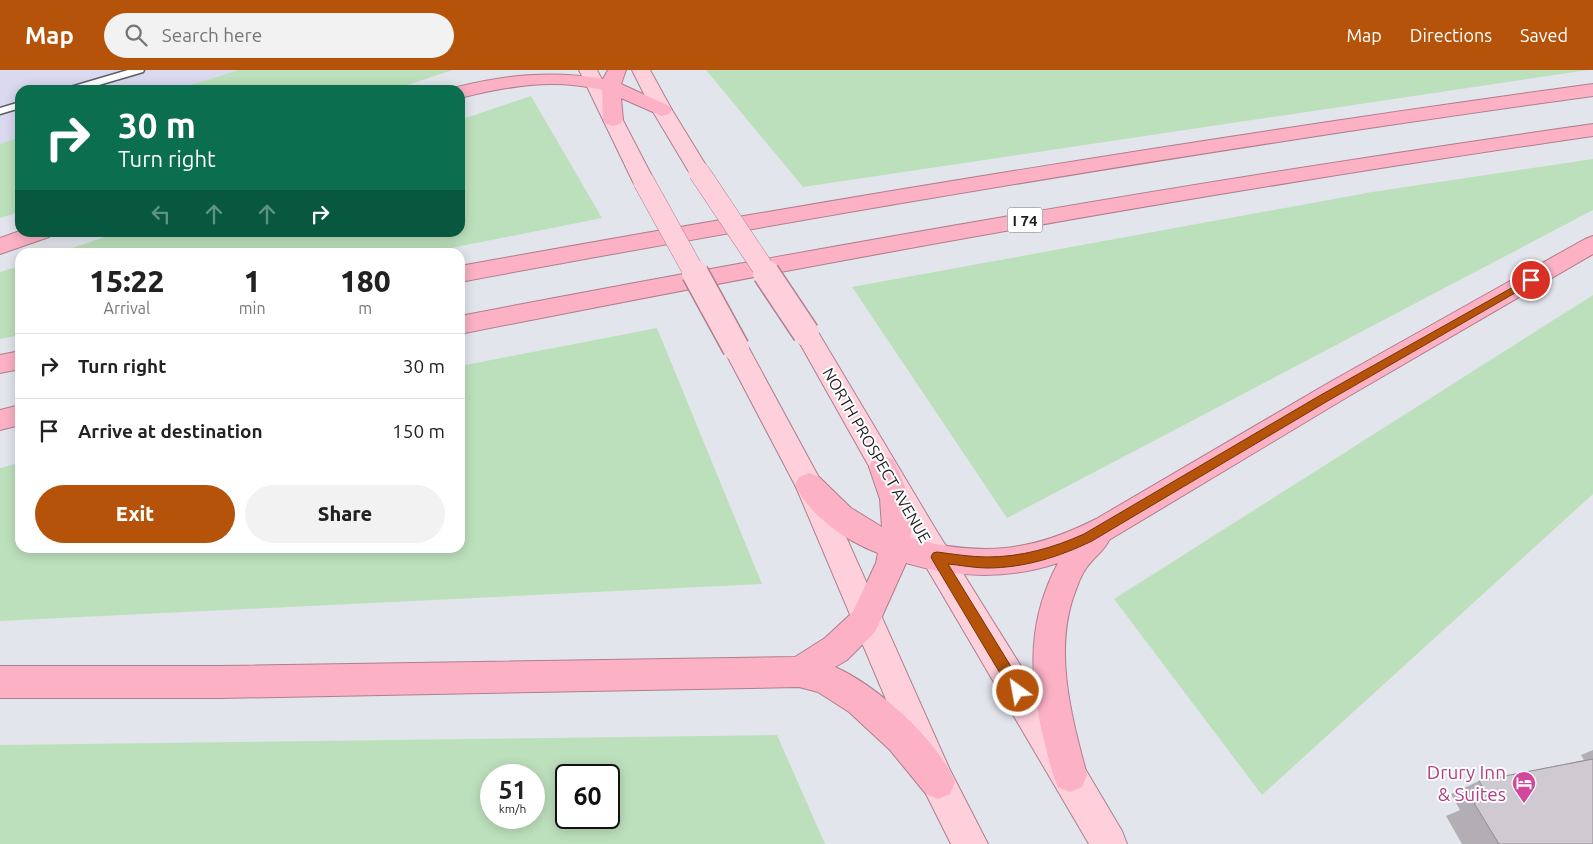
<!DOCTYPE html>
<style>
:root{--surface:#fff;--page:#f2f2f2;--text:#222;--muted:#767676;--line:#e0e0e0;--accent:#b45309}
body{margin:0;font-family:Ubuntu,sans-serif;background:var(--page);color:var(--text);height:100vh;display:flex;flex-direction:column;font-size:19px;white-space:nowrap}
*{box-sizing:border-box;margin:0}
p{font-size:16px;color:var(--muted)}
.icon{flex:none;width:28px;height:28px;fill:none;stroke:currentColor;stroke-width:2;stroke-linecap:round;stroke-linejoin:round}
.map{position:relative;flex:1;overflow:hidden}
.side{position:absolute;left:15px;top:178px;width:450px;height:305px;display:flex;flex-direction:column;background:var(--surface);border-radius:15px;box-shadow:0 2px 12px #0003}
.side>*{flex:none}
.guide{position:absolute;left:15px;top:15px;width:450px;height:152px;border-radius:15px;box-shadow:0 2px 12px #0003;background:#0b6e4f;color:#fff;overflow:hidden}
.speed{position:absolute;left:480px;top:694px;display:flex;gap:10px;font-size:25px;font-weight:700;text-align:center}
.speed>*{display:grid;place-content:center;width:65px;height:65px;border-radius:50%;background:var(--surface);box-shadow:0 2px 12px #0003;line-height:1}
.speed small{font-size:12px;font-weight:400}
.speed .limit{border:2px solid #111;border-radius:8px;background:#fff;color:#111}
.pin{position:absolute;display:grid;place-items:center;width:42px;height:42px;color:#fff;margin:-21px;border:2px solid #fff;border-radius:50%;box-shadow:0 1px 5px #0007}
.me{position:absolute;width:55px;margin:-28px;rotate:328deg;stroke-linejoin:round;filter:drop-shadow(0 0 4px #0008)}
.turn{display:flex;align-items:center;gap:18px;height:105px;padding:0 20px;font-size:22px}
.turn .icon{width:65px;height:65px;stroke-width:2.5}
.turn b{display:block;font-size:35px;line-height:42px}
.lanes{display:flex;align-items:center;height:48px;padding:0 20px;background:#0003;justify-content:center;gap:25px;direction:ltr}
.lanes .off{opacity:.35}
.eta{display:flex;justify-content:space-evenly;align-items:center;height:85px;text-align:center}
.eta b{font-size:30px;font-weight:800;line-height:35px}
.cta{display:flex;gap:10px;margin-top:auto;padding:10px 20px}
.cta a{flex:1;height:58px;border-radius:30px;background:var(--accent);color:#fff;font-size:20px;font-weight:800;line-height:58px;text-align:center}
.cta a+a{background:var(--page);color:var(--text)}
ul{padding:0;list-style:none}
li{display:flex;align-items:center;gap:15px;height:65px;padding:0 20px;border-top:1px solid var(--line)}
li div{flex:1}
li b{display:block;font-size:19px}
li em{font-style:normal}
header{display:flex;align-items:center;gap:30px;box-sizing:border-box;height:70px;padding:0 25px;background:var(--accent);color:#fff}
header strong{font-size:24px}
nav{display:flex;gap:28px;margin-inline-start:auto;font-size:18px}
.search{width:350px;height:45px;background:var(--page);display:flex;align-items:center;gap:12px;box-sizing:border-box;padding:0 18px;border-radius:28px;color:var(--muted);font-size:19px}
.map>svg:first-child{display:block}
</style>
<header>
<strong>Map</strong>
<div class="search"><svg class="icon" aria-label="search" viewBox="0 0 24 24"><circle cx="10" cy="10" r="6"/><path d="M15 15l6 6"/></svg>Search here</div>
<nav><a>Map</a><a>Directions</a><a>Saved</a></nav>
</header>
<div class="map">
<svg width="1593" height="774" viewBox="0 0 1593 774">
<rect width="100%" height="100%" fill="#e3e5ed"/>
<!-- commercial -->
<path fill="#dbd9ef" d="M0 0H239L174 20H20V67L0 74Z"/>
<!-- green -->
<path fill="#bde0bc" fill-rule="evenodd" d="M239 0H453L392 20H174Z
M706 0H1588L803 117Z
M531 26 602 148 431 182H60L120 162H460V50Z
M20 67V142L0 148V74Z
M1593 89V140L1007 448 852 217 1372 122Z
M20 196V265L0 269V202Z
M1593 225V424L1262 725 1114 529Z
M657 258 762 514 0 551V398L20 393V478H460V296Z
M777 665 825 774H0V675ZM491 705H534V748H491ZM566 705H609V748H566Z"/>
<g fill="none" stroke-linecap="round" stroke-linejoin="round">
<!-- service casing -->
<g stroke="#5c5d64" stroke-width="3">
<path id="service" d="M128 0H144L143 2 82 20H66L67 18Z
M20 32V38L0 44V38Z"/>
</g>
<!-- primary casing -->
<g stroke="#ae7e8c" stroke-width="2">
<path id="primary" d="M579 0H597L655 112 652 117 644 119 636 117 633 112Z
M632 0H650L672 40 710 102 706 107 699 109 692 107 652 40Z
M806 254 815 257 936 460 1087 702 1122 761 1127 774H1089L915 478 794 263 797 257Z
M736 269 745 271 823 415 950 700 988 774H951L926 724 796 417 723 278 727 271Z"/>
</g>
<!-- motorway casing -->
<g stroke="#ae7e8c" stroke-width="2">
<path id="motorway" d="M608 0H626L621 14 669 36 672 40 669 44 662 46 621 28 623 50 620 54 613 56 606 54 603 50 602 20C553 8 508 16 460 28V20H452L453 18C504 5 552 0 603 9Z
M1593 14V26C1214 78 836 142 460 212V196C837 128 1214 66 1593 14Z
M1593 54V66C1213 121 836 189 460 264V246C836 174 1213 108 1593 54Z
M20 161V162H52L49 167 0 184V168Z
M1593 166V184L1349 326 1109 470C1105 479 1098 484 1092 491 1085 498 1080 508 1077 517 1052 577 1071 645 1087 705L1082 717 1070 722 1058 717C1050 699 1047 680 1042 662 1029 602 1028 549 1058 493 1007 510 957 508 906 493L875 562 847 590 835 597C876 615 938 670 955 712L950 724 938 729 926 724 890 680 849 642 818 622 799 617 222 628H0V596H222L795 587 825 568 853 542 876 493 878 483C846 471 810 446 795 415L799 407 809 403 819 407 851 438 882 457 880 429 869 397 873 389 883 386 893 389C905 412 915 442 910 468 981 487 1031 482 1096 449L1330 312 1585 169Z
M20 281V299L0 303V285Z
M20 335V355L0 360V340Z"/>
</g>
<!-- service -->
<use href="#service" fill="#fff" fill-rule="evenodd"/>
<!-- primary -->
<use href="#primary" fill="#fdd0dc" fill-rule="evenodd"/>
<!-- motorway -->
<use href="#motorway" fill="#fcb1c5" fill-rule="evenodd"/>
<!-- primary-bridge-far1 casing -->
<g stroke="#ae7e8c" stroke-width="22" stroke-linecap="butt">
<path id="primary-bridge-far1" d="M699 102 767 204
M644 112 695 204"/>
</g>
<!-- primary-bridge casing -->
<g stroke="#ae7e8c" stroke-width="29" stroke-linecap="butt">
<path id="primary-bridge" d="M695 203 736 278
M766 203 806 263"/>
</g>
<!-- primary-bridge-far1 -->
<use href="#primary-bridge-far1" stroke="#fdd0dc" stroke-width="21"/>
<!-- primary-bridge -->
<use href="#primary-bridge" stroke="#fdd0dc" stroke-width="26"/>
</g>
<!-- wall -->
<path fill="#b2aeb4" d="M1593 680V774H1462L1446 746 1460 740 1451 724 1479 711 1584 690 1581 685Z"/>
<!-- building -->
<path fill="#cfcad1" stroke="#918d92" d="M1593 689V774H1499L1474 733 1491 730 1479 711Z"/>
<!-- route -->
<path fill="#b45309" stroke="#753606" d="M1531 207 1534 208V212L1326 332 1092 471C1059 487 1024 498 987 498 974 498 960 495 948 494L1023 616 1025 621 1023 625 1018 627 1013 625 933 491 931 487 933 483 937 482C953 484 971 487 987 487 1021 487 1053 478 1084 464L1319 326Z"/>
<!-- icons -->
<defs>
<g id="hotel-pin" transform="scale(1.25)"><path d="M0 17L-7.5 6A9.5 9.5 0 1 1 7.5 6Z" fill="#d1479c" stroke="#fff"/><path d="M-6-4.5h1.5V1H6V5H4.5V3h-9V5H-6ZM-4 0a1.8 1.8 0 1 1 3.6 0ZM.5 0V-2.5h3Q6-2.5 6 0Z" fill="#fff"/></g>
</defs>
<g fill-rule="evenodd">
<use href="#hotel-pin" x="1524" y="713"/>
</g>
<g text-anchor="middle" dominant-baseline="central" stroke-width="4" stroke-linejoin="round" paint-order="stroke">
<!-- shield labels -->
<rect fill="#fff" stroke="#616264" stroke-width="1" x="1007.5" y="137.5" width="35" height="25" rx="4"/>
<g font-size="15" font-weight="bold" fill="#1d1e21">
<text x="1025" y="150">I 74</text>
</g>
<!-- street labels -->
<g font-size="16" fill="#1d1e21" stroke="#fff">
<text transform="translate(877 385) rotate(60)">NORTH PROSPECT AVENUE</text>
</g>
<!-- near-hotel labels -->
<g font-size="19" fill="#b23c85" stroke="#fff" text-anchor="end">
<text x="1506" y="702">Drury Inn<tspan x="1506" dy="22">&amp; Suites</tspan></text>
</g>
</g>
</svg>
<div class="speed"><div>51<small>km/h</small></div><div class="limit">60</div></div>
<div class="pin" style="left:1531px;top:210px;background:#d93025"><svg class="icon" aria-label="arrive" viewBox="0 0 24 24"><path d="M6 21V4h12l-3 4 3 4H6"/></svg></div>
<svg class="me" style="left:1018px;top:621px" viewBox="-20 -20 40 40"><circle r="17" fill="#b45309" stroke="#fff" stroke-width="3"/><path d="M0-11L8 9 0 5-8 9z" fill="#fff"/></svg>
<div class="guide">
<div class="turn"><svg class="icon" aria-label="right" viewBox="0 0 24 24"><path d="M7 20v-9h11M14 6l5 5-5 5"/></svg><div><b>30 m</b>Turn right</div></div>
<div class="lanes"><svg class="icon off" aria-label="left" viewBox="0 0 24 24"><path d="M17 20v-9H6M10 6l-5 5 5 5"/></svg><svg class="icon off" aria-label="ahead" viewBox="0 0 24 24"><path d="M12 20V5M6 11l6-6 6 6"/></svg><svg class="icon off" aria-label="ahead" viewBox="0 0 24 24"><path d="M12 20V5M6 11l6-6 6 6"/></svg><svg class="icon" aria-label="right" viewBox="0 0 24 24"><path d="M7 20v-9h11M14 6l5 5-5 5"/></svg></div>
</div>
<section class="side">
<div class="eta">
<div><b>15:22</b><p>Arrival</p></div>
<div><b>1</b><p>min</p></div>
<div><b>180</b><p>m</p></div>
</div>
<ul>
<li><svg class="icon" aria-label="right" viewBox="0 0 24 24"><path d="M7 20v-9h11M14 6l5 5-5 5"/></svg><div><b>Turn right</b></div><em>30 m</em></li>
<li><svg class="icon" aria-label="arrive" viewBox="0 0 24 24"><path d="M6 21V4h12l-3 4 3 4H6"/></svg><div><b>Arrive at destination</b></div><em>150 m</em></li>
</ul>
<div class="cta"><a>Exit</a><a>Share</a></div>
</section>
</div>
